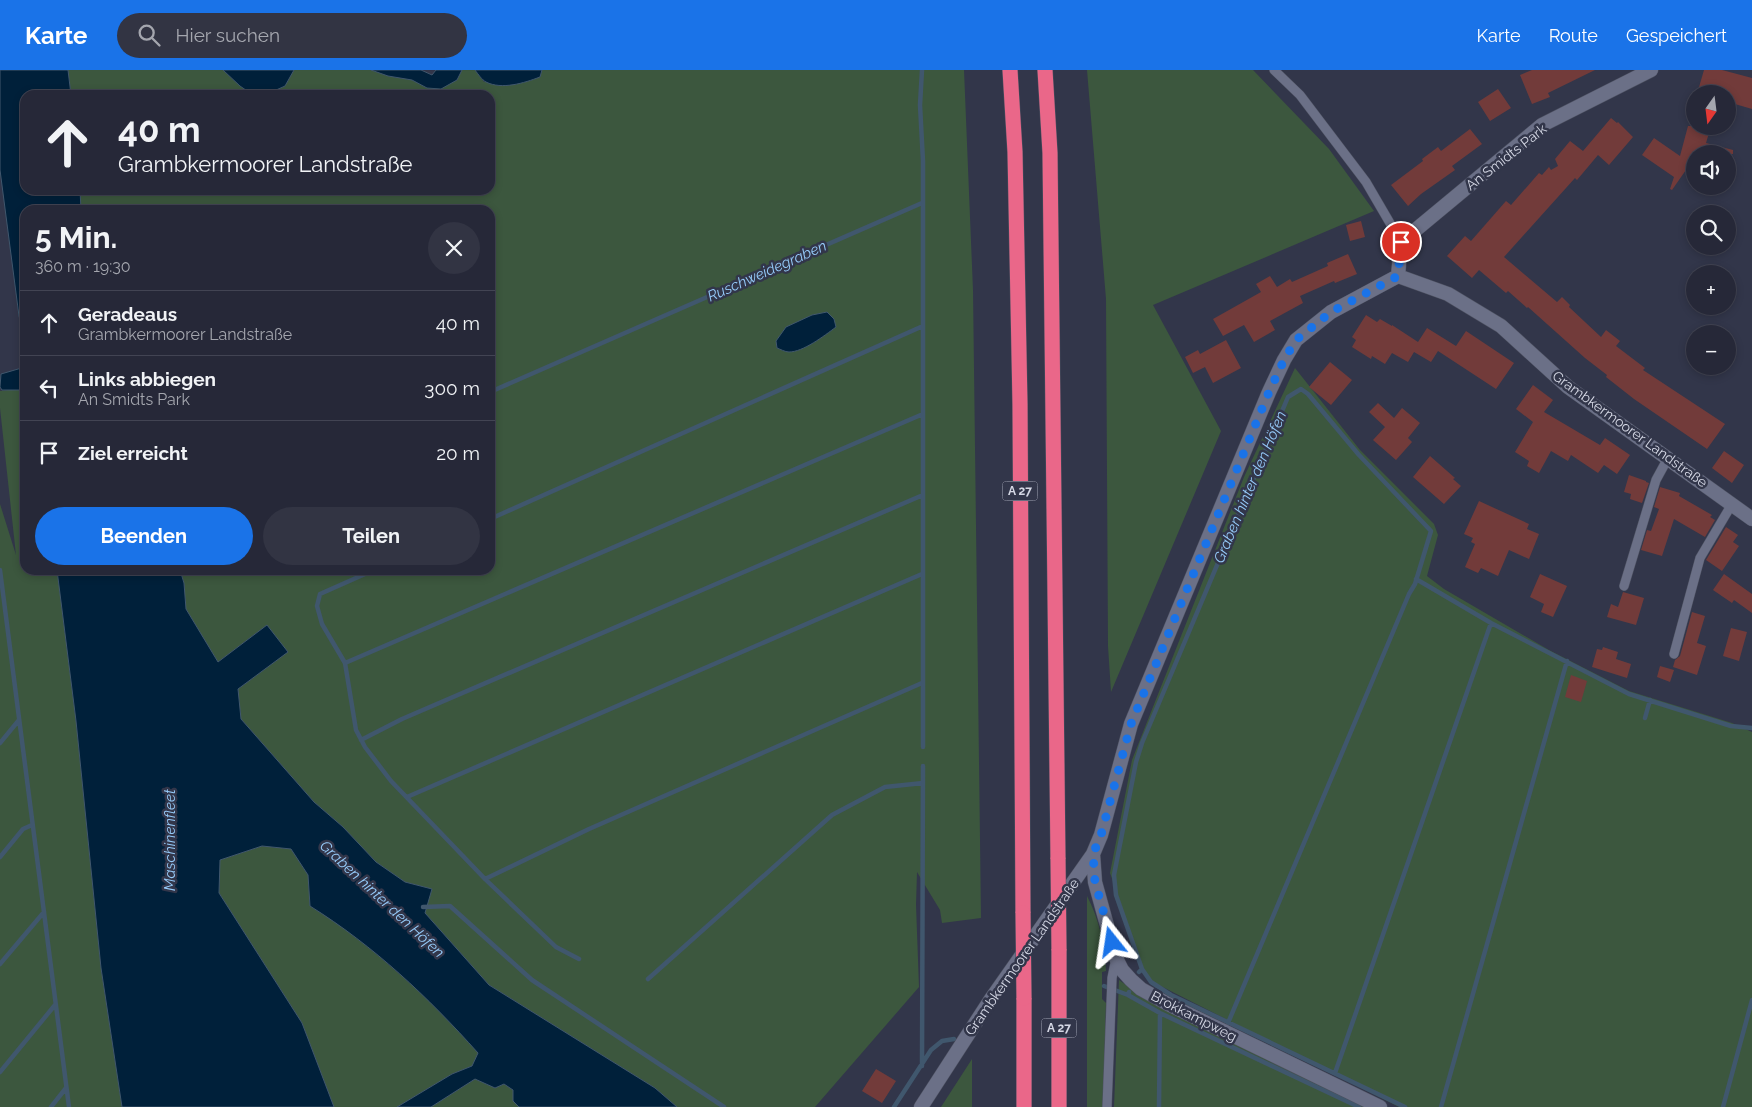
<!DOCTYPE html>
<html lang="de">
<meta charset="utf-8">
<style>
:root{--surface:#262838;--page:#323443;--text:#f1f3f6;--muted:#a4a6ae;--line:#424453;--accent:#1a73e8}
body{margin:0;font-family:Raleway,sans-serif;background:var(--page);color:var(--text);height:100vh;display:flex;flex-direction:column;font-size:19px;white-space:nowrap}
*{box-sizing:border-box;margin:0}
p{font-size:16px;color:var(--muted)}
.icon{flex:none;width:28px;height:28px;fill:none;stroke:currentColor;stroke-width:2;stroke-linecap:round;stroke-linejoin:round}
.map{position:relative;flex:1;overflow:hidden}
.sheet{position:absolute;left:20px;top:135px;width:475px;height:370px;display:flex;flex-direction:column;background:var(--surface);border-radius:15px;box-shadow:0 2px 8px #0003,0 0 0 1px var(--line)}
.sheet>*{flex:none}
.banner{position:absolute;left:20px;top:20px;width:475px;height:105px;border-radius:15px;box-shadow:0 2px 8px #0003,0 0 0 1px var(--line);background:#262838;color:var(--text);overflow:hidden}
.needle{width:32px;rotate:194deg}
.tools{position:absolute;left:1686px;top:15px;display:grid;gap:10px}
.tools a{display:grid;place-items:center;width:50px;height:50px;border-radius:50%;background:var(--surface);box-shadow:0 2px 8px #0003,0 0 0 1px var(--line);font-size:25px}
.pin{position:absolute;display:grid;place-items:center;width:42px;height:42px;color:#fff;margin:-21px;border:2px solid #fff;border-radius:50%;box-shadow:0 1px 5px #0007}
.me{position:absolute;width:55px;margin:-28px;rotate:345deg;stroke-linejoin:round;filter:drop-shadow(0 0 4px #0008)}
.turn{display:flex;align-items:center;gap:18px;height:105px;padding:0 15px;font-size:22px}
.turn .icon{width:65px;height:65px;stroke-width:2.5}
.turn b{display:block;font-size:35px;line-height:42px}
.round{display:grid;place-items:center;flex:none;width:52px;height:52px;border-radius:26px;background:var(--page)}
.overview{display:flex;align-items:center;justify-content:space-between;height:85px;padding:0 15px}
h1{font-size:30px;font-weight:700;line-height:38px}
.cta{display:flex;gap:10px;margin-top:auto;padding:10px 15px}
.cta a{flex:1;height:58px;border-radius:30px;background:var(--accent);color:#fff;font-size:20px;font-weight:700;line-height:58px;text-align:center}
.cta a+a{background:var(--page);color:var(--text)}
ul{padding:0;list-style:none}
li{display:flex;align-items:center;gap:15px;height:65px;padding:0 15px;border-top:1px solid var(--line)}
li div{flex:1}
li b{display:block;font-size:19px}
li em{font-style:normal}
header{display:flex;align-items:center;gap:30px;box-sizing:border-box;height:70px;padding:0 25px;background:var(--accent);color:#fff}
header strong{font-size:24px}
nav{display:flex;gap:28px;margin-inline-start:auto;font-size:18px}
.search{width:350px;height:45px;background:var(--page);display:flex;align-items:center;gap:12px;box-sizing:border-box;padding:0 18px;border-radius:28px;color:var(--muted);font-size:19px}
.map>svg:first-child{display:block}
</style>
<header>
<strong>Karte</strong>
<div class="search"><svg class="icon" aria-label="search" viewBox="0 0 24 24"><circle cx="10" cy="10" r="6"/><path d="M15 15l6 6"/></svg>Hier suchen</div>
<nav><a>Karte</a><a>Route</a><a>Gespeichert</a></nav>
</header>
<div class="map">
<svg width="1752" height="1037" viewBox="0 0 1752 1037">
<rect width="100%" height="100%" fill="#32364a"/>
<!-- green -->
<path fill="#3c573e" d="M68 0H223L240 16 253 25H71Z
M294 0H371L388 6 412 10 427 18 457 10 462 0H475L484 12 540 7 542 0H964L973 220 981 848 942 853 940 840 917 802 916 835 919 917 815 1037H677L655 1018 489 915 425 843 431 819 405 812 376 792 343 757 314 732 241 649 238 619 287 582 267 555 218 592 186 539 184 513 180 500H490V140H81L80 120H490V25H265L285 16Z
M1087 0H1253L1329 79 1374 141 1153 235 1221 361 1111 622 1108 576 1106 229Z
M1295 298 1360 380 1434 454 1438 465 1427 506 1444 519 1549 580 1629 621 1732 653 1752 662V1037H1399L1147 909 1110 803 1132 690 1244 407Z
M17 319 25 320V500H57L76 651 101 898 122 1037H0V434L16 485 0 338V321Z
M262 776 291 779 308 805 310 836 341 855 365 874 428 929 479 983 472 996 452 1004 397 1037H334L302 953 219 823 220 790Z
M1087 826C1099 849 1105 875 1106 901L1102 902V929L1106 933 1103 1037H1087Z
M1119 910 1149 931 1372 1037H1114Z
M972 989V1037H941Z
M475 1009 495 1018 504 1014 513 1020V1031L519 1037H431Z"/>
<!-- water -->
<path fill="#00203a" stroke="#40576d" d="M0 0H68L71 25H25V120H80L81 140H25V270L19 246 0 100Z
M223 0H294L285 16 265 25H253L240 16Z
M371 0H421L432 5 436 0H462L457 10 441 19 427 18 412 10 388 6Z
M475 0H542L540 7C524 13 502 20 486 12 482 10 478 4 475 0Z
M827 242 834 249 836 257C824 266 803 282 789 282 785 282 780 279 777 278L776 271 786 257 812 245Z
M25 297V320H2L0 317 1 304Z
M57 500H180L184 513 186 539 218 592 267 555 288 582 238 619 241 649 314 732 343 757 376 792 405 812 432 819 425 843 489 915 655 1018 677 1037H519L513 1031V1020L504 1014 495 1018 475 1009 431 1037H397L452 1004 472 996 478 983C428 927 374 876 310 836L308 805 291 779 262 776 220 790 219 823 302 953 334 1037H122L101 898 76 651Z"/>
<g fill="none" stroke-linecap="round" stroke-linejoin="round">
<!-- stream -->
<path stroke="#40576d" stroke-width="4.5" d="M922 0 920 35 923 91V677
M490 322 922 133
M490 449 923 256
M0 500 69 1037
M374 500 320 524 317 536 322 554 345 593 356 660 365 677 391 711 485 809 556 877 579 889
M1416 509 1491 553 1629 624 1731 656 1752 658
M345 593 923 344
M1645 648 1650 630
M361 670 402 649 923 425
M0 673 19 650
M407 727 922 504
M0 787 23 759 32 755
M485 809 589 759 922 613
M423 837 450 836 532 910 724 1037
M0 894 44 842
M1142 899 1151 912 1171 925 1405 1037
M1139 902 1142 899 1116 825 1114 805 1136 692 1142 673 1288 327 1301 319 1308 324 1359 385 1431 461 1415 514 1409 524 1228 953
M648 909 832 745 885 717 923 713
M1104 916 1128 925 1129 922
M1128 925 1160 943 1359 1037
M922 996 923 696
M0 1002 55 935
M1335 1003 1491 553
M51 1037 66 1018
M894 1037 931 980 942 971 954 969
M1159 1037 1160 943
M1441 1037 1567 591
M1723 1037 1752 930"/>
</g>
<!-- building -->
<path fill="#723b3a" d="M1532 0H1595L1548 23 1550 27 1532 34 1520 5Z
M1704 0H1722L1752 8V39L1728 32V24H1697Z
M1498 19 1511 38 1490 51 1478 32Z
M1611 48 1617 53 1618 52 1633 67 1609 95 1598 85 1577 110 1575 108 1504 187 1557 232 1562 227 1570 235 1569 237 1601 267 1606 260 1620 271 1616 276 1645 298 1643 300 1725 354 1707 379 1634 329 1606 307 1607 305 1585 288 1528 237 1527 238 1508 221 1506 223 1479 200 1472 208 1447 186 1465 166 1471 171 1506 131 1511 135 1539 103 1542 105 1549 97 1551 100 1558 96 1555 89 1570 71 1583 81Z
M1688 56H1711L1706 73 1733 80V84H1695V87L1672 120 1670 119 1674 107 1642 85 1654 68 1680 86Z
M1470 59 1482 74 1452 96 1455 100 1421 124 1408 136 1391 115 1423 91 1422 89 1438 77 1441 81Z
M1361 151 1365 167 1350 171 1346 155Z
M1348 184 1357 204 1335 213 1334 211 1300 226 1303 233 1270 251 1275 260 1254 272 1244 255 1223 266 1213 249 1261 222 1256 214 1270 206 1277 217 1290 209 1292 212 1328 196 1327 193Z
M1366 245 1377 252 1380 249 1392 256V255L1418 272 1427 258 1456 276 1466 261 1514 293 1496 319 1438 281 1431 292 1414 282 1408 292 1392 283 1385 294 1372 286 1371 289 1352 277 1356 270 1352 267Z
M1226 270 1241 298 1213 313 1205 297 1193 303 1185 287 1198 280 1200 284Z
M1330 292 1352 310 1331 335 1309 317Z
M1533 315 1553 330 1544 342 1600 375 1605 368 1630 385 1617 404 1604 395 1598 403 1571 385 1568 391 1551 381 1539 403 1527 396 1529 391 1515 382 1533 352 1516 339Z
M1378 333 1394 348 1402 338 1420 353 1408 368 1412 372 1396 390 1373 370 1385 357 1369 342Z
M1724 381 1744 395 1732 413 1712 398Z
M1430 386 1455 408 1453 409 1461 416 1444 434 1413 407Z
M1629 405 1646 411V412L1649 413 1642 433 1630 429 1631 424 1624 422Z
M1660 417 1680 423 1679 426 1712 445 1710 447 1715 450 1705 467 1674 449 1662 486 1641 480 1647 460 1651 461 1659 439 1654 437Z
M1479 431 1529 454 1527 459 1539 464 1529 489 1509 480 1498 506 1481 498 1478 503 1465 497 1475 474 1471 472 1473 468 1464 464Z
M1726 457 1738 465 1733 472 1739 476 1722 501 1706 490Z
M1540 504 1567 516 1553 547 1541 542 1544 534 1530 527Z
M1724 504 1752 524V543L1734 530 1732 533 1713 520Z
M1623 522 1644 528 1636 555 1607 547 1611 534 1618 537Z
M1692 542 1705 546 1697 573 1706 576 1697 605 1673 597 1675 590 1680 586Z
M1731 558 1747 562 1739 591 1723 586Z
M1603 577 1618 582 1616 589 1631 594 1627 608 1592 597 1597 579 1602 580Z
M1660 596 1674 600 1670 612 1657 607Z
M1571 605 1587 611 1581 632 1565 627Z
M876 999 896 1011 882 1033 862 1021Z"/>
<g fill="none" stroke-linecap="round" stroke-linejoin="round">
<!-- service casing -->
<g stroke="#4e5262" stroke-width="10">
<path id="service" d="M1274 0 1300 25 1366 112 1401 172
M1624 516 1656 410 1668 388
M1674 584 1700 488 1732 434
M1107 1037 1112 908 1116 888"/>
</g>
<!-- minor casing -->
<g stroke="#4e5262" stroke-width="15">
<path id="minor" d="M1398 206 1401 172 1542 55 1651 0
M1093 784 1095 812 1116 888 1122 900 1131 910 1141 919 1168 934 1380 1037
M921 1037 991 929 1093 784 1101 765 1131 654 1269 322 1284 290 1296 270 1331 242 1398 206 1448 224 1501 256 1568 317 1752 449"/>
</g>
<!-- motorway casing -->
<g stroke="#4e5262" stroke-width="16">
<path id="motorway" d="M1010 0 1015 82 1020 334 1023 843
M1045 0 1050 83 1058 789
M1059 879V1037
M1024 928V1037"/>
</g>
<!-- service -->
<use href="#service" stroke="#6b7087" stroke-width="9"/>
<!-- minor -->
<use href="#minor" stroke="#6b7087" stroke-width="14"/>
<!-- motorway -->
<use href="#motorway" stroke="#ea6789" stroke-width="15"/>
<!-- motorway-bridge casing -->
<g stroke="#4e5262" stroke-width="16" stroke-linecap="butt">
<path id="motorway-bridge" d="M1058 789 1059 879
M1023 843 1024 928"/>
</g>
<!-- motorway-bridge -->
<use href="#motorway-bridge" stroke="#ea6789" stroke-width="15"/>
</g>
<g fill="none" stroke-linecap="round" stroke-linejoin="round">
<!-- route -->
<path stroke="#1a73e8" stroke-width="9" stroke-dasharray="0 16.2" d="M1112 872 1095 812 1093 784 1101 765 1131 654 1269 322 1284 290 1296 270 1331 242 1398 206 1401 172"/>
</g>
<g text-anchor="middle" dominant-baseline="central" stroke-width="5" stroke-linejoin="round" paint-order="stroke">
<!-- shield labels -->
<g fill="#32364a" stroke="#a3a7b6" stroke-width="1">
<rect x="1002.5" y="411.5" width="35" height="19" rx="4"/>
<rect x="1041.5" y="948.5" width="35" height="19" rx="4"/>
</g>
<g font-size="12" font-weight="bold" fill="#d4d7e4">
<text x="1020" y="421">A 27</text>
<text x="1059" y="958">A 27</text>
</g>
<!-- street labels -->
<g font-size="14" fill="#d4d7e4" stroke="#32364a">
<text transform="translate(1506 87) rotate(-38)">An Smidts Park</text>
<text transform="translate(1630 359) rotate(36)">Grambkermoorer Landstraße</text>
<text transform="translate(1022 887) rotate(-55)">Grambkermoorer Landstraße</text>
<text transform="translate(1194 946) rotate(27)">Brokkampweg</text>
</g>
<!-- water labels -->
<g font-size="15" font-style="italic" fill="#95caf9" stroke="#32364a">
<text transform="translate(767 201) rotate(-24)">Ruschweidegraben</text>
<text transform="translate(1250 417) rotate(-67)">Graben hinter den Höfen</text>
<text transform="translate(170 770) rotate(-90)">Maschinenfleet</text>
<text transform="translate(382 829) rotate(43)">Graben hinter den Höfen</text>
</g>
</g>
</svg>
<div class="tools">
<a><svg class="needle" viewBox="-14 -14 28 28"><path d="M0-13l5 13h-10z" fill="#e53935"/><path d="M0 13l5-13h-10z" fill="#a4a6ae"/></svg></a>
<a><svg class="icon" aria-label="sound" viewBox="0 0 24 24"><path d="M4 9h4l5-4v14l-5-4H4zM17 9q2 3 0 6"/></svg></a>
<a><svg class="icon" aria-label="search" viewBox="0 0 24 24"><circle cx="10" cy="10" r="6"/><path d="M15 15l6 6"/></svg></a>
<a>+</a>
<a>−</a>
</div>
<div class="pin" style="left:1401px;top:172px;background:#d93025"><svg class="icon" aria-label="arrive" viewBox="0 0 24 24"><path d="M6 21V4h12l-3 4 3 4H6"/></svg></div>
<svg class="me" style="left:1112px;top:872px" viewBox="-20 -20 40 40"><path d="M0-17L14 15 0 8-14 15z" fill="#1a73e8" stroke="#fff" stroke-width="4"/></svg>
<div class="banner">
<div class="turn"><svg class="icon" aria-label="ahead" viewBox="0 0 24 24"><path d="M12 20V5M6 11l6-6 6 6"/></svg><div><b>40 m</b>Grambkermoorer Landstraße</div></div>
</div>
<section class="sheet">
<div class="overview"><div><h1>5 Min.</h1><p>360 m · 19:30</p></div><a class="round"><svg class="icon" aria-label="close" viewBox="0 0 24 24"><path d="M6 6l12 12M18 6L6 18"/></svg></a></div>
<ul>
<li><svg class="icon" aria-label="ahead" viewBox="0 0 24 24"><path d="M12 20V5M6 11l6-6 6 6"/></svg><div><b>Geradeaus</b><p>Grambkermoorer Landstraße</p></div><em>40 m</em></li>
<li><svg class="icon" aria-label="left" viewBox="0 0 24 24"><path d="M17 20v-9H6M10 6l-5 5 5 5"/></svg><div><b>Links abbiegen</b><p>An Smidts Park</p></div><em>300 m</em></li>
<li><svg class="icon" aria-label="arrive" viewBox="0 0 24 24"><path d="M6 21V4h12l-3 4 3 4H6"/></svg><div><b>Ziel erreicht</b></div><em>20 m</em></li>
</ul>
<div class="cta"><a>Beenden</a><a>Teilen</a></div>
</section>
</div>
